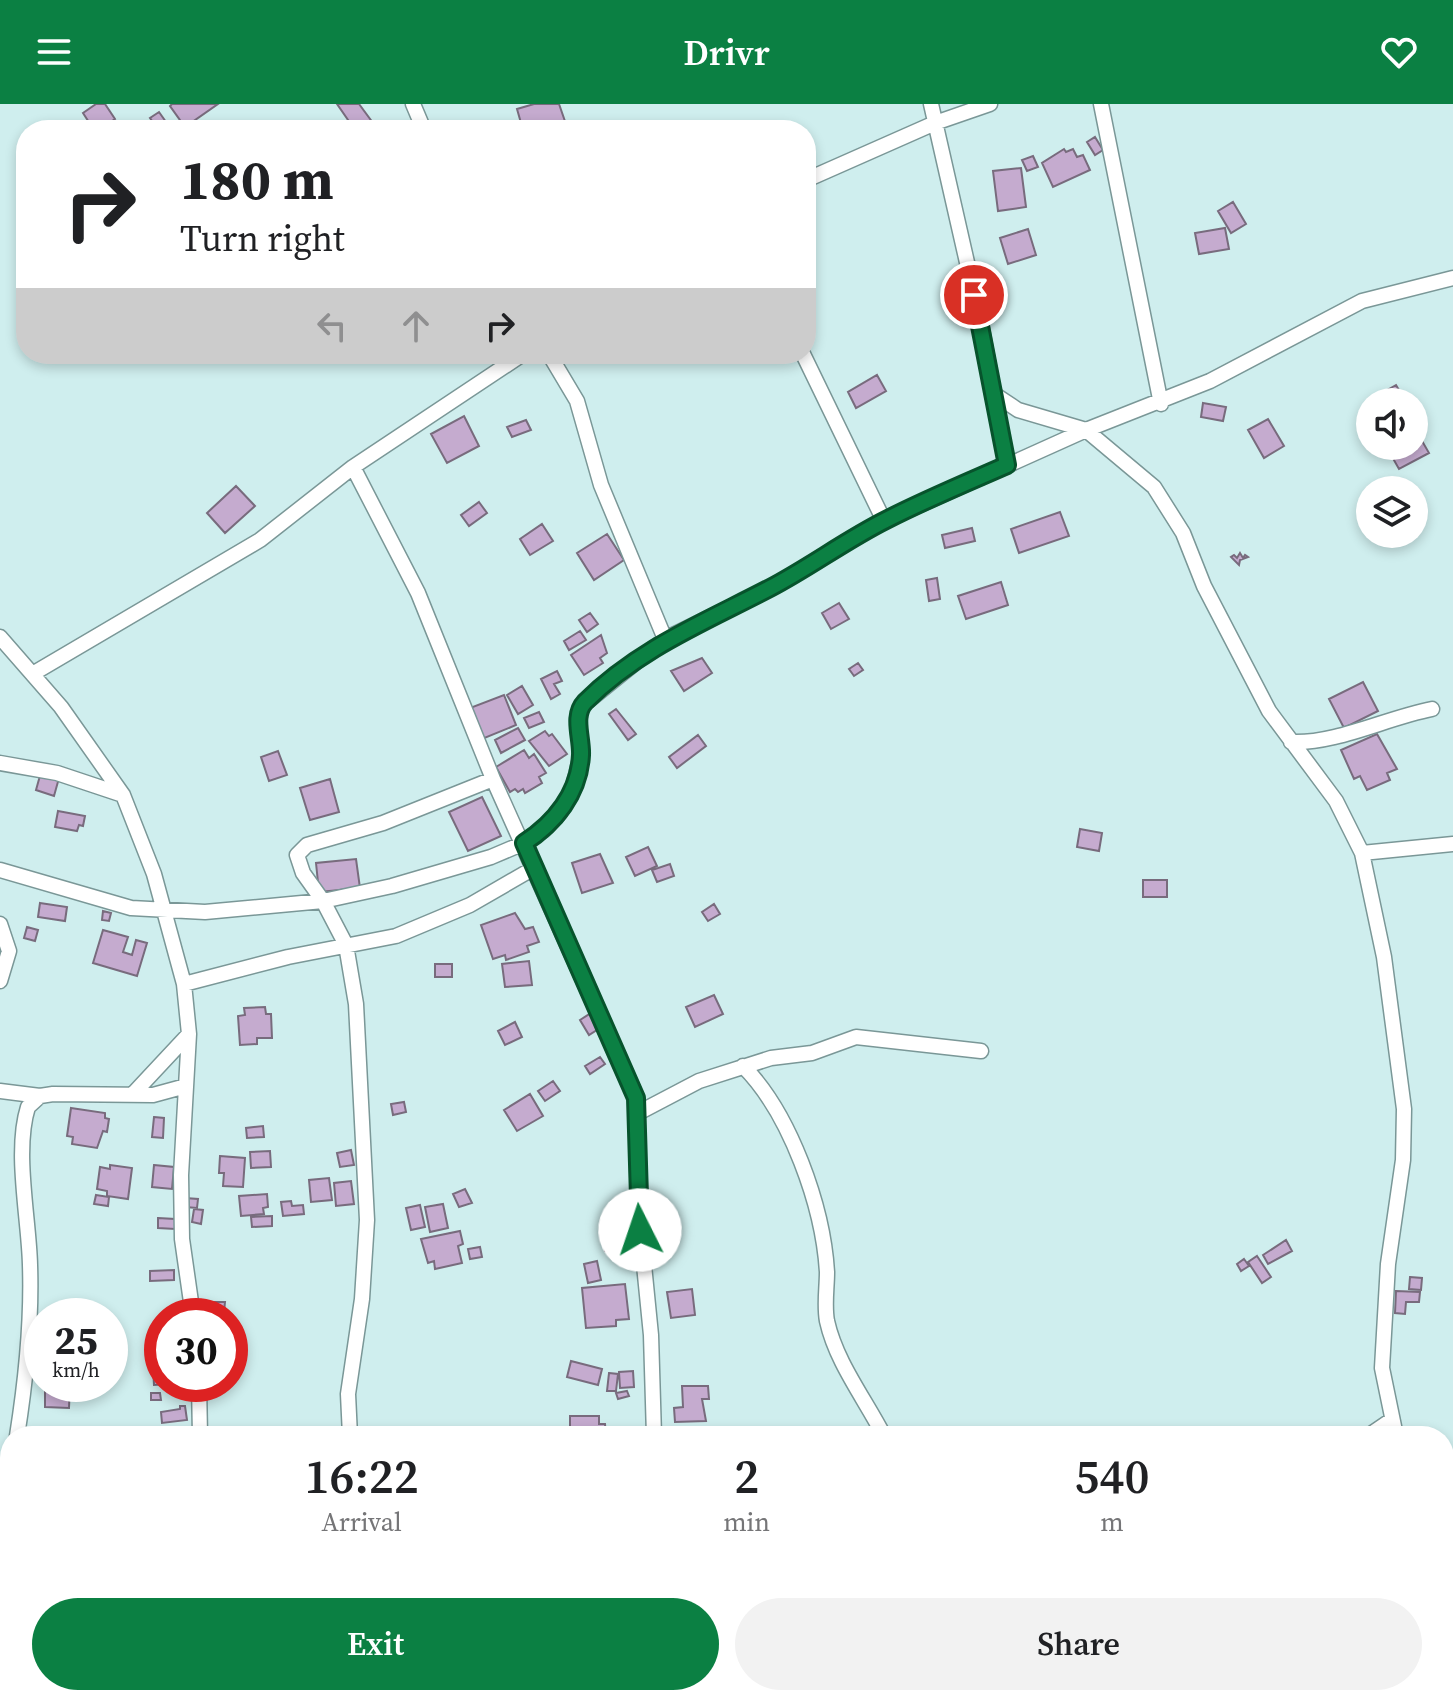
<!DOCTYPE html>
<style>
:root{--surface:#fff;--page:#f2f2f2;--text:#202124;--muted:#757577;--accent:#0b8043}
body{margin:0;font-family:"Source Serif 4",serif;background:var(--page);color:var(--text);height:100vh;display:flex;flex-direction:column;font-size:30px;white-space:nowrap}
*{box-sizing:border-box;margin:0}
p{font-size:26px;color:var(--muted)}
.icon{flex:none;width:44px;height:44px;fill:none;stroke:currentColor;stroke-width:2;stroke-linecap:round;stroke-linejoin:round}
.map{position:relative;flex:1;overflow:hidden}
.side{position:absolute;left:0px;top:1322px;width:1454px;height:280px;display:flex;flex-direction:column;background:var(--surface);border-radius:32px 32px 0 0;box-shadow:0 4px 12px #0003}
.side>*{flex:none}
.banner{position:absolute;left:16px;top:16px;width:800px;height:244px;border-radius:32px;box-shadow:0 4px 12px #0003;background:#fff;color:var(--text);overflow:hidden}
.buttons{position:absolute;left:1356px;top:284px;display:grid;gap:16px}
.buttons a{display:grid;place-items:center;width:72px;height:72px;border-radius:50%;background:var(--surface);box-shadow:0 4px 12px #0003;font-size:40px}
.speed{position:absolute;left:24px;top:1194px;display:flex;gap:16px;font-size:40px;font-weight:700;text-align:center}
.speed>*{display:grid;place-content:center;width:104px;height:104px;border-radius:50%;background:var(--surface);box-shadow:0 4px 12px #0003;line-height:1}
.speed small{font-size:20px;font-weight:400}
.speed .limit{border:12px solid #d22;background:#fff;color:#111}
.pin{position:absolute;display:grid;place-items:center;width:68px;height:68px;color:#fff;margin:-34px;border:4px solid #fff;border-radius:50%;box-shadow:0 2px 8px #0007}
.me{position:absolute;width:88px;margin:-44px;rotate:356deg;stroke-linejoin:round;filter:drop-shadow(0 0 6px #0008)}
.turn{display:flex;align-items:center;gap:28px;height:168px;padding:0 32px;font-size:36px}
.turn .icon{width:104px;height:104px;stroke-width:2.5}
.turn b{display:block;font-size:56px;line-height:68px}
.lanes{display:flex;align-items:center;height:76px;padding:0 32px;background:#0003;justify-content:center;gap:40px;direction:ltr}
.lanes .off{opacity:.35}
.eta{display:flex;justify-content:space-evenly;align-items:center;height:136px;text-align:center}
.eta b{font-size:48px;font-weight:600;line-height:56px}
.button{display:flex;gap:16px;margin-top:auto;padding:16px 32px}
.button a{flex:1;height:92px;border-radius:48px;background:var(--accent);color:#fff;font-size:32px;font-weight:600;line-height:92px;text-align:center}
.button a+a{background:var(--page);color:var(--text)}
header{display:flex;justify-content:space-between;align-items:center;height:104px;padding:0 32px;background:var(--accent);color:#fff;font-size:36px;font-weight:600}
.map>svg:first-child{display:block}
</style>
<header><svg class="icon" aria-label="menu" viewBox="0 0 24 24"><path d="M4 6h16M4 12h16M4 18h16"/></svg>Drivr<svg class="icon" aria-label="heart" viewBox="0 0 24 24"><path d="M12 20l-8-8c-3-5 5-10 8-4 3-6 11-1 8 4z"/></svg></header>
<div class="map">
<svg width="1453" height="1602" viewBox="0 0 1453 1602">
<rect width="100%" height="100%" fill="#cfeeee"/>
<!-- building -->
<path fill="#c5abcf" stroke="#786b7d" stroke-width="2" d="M96 0H105L115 15 99 26H94L83 9Z
M172 0H218L185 23 170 2Z
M337 0H359L373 19 363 26H355Z
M534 0H559L568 26H523L517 5Z
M159 8 166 18 157 24 150 14Z
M611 18 616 26H598Z
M1095 33 1103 46 1095 51 1087 38Z
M1064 45 1066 48 1073 45 1077 53 1083 51 1090 66 1053 83 1042 59Z
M1033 52 1038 63 1027 67 1022 56Z
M1021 64 1026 103 998 107 993 67Z
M1233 98 1246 120 1231 129 1218 107Z
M1225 124 1229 145 1199 150 1195 129Z
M1028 125 1036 151 1008 160 1000 134Z
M877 271 886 287 856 304 848 288Z
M1396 281 1406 298H1388L1382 289Z
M1203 299 1226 303 1223 317 1201 313Z
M464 312 479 342 447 359 431 330Z
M1268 315 1284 342 1264 354 1248 326Z
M526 316 531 326 512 333 507 323Z
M1414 323 1429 349 1399 365 1386 342H1414Z
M236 382 255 402 225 429 207 409Z
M479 398 487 409 469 422 461 411Z
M1060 408 1069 432 1019 449 1011 425Z
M542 420 553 437 530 451 520 435Z
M972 424 975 437 945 444 942 431Z
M607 430 624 456 594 476 577 449Z
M1240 449 1243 454 1245 451 1248 453 1240 456 1239 461 1231 453 1234 451 1237 454Z
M937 474 940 495 929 497 926 476Z
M1001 478 1008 501 966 515 958 492Z
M839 499 849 515 831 525 822 509Z
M590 509 598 520 587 528 579 516Z
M580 527 586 536 569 546 564 537Z
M601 531 607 549 600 554 603 559 584 571 571 551Z
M702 554 712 569 684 587 671 567Z
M858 559 863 566 854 572 849 565Z
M557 567 562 577 554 580 560 590 551 595 541 575Z
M1363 578 1378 607 1344 624 1329 595Z
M522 582 533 601 518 610 507 591Z
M504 591 516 621 482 635 470 604Z
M616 605 636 630 628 636 609 610Z
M539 608 544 618 529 624 524 614Z
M518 624 525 636 501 649 495 636Z
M545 627 549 632 552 630 567 650 549 662 529 637Z
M1377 630 1397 665 1387 669 1390 676 1367 686 1360 672 1354 675 1341 646Z
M698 631 706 642 677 664 669 653Z
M524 646 529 654 534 650 546 669 539 673 542 679 525 689 523 685 518 688 515 685 510 688 496 663Z
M278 647 287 671 269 677 261 653Z
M41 668 59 674 54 692 36 686Z
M330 675 339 708 310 716 300 684Z
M482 693 501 732 468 747 449 708Z
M58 707 85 712 83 722 79 721 77 727 55 723Z
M1080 725 1102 729 1099 747 1077 743Z
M648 743 657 762 635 772 626 753Z
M600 750 613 779 582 789 572 759Z
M356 755 360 784 319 788 316 759Z
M670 760 674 772 657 778 652 766Z
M1143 776H1167V793H1143Z
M40 799 67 803 65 817 38 813Z
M714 800 720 810 708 817 702 808Z
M103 807 111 809 109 817 102 816Z
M515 809 525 825 533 823 539 838 527 842 529 848 506 856 505 851 493 855 481 821Z
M27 823 38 826 35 837 24 834Z
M103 826 128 833 123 848 132 851 136 836 147 839 137 872 93 859Z
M529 857 532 881 505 883 502 860Z
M435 860H452V873H435Z
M714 891 723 910 695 923 686 903Z
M265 903 266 910H271L272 934H257V940L240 941 238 912 245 911 244 904Z
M591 909 600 924 589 931 580 916Z
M515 918 522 933 505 941 498 927Z
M600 953 605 960 590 970 585 962Z
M553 977 560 987 545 997 538 987Z
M530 990 543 1012 517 1027 504 1006Z
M404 998 406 1008 393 1011 391 1000Z
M71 1004 105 1009V1014L109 1015 107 1028 103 1027 97 1044 72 1040 73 1033 67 1032Z
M154 1013 164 1014 163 1034 152 1033Z
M263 1022 264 1033 247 1034 246 1024Z
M351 1046 354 1061 340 1063 337 1049Z
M270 1047 271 1063 251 1064 250 1048Z
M220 1052 245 1054 243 1083 223 1082 224 1069H219Z
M110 1061 132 1064 128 1095 107 1092V1087L97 1085 100 1063 110 1065Z
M154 1061 174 1063 172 1085 152 1083Z
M329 1074 332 1096 311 1098 309 1076Z
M351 1077 354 1100 336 1102 334 1079Z
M465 1085 472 1099 459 1103 453 1090Z
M267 1090 268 1103 263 1104 264 1110 241 1112 239 1092Z
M96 1091 109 1093 108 1102 94 1100Z
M185 1094 198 1095 197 1104 185 1103Z
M291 1097 292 1102 303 1101 304 1110 283 1112 281 1098Z
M443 1100 448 1124 430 1128 425 1103Z
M420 1101 425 1123 411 1126 406 1104Z
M194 1105 203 1106 201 1120 192 1118Z
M272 1112V1122L252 1123 251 1113Z
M158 1114 175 1115V1125L158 1124Z
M615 1119 617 1146 605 1147 603 1120Z
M460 1127 463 1140 458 1142 462 1159 435 1165 434 1157 428 1159 421 1135Z
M1286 1136 1292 1147 1268 1160 1263 1151Z
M480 1143 482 1153 470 1155 468 1145Z
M1257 1152 1271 1173 1262 1179 1248 1158Z
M1244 1155 1249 1162 1241 1167 1237 1160Z
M597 1157 601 1176 588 1179 584 1160Z
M174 1166V1176L150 1177V1167Z
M1410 1173 1422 1174 1421 1186 1409 1185Z
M625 1180 629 1215 616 1216V1222L586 1224 582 1184Z
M692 1185 695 1211 671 1214 667 1188Z
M1396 1187 1420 1188 1419 1198H1406L1405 1210 1395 1209Z
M214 1198H225L224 1208 214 1207Z
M571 1257 602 1265 598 1281 567 1273Z
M153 1262H162V1280H170L154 1281Z
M633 1267 634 1283 620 1284 619 1268Z
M609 1269 618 1270 616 1287H607Z
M45 1280H70L69 1304 45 1303Z
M682 1282H708L709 1295H702L706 1317 675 1318 674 1304 683 1303Z
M627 1287 629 1292 618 1295 616 1289Z
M151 1289H160L161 1296H151Z
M180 1302H185L187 1316 162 1319 161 1308 180 1305Z
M570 1312H599V1320H605L606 1332 570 1329Z
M10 1572V1586L0 1587V1573Z
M369 1592H386L389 1602H346L345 1599Z
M536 1592H545L547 1602H537Z
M553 1592H566L567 1602 554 1600Z
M691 1592H704V1599H692Z"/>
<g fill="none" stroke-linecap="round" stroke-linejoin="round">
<!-- street casing -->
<g stroke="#7a9797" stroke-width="17">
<path id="street" d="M413 0 424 26
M931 0 981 220 1007 361
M1101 0 1161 300
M806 76 935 19 990 0
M549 250 577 297 601 381 665 535
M803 250 884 417
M994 290 1018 306 1086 326 1154 383 1183 429 1204 482 1269 607 1336 697 1362 749 1384 853 1404 1005 1403 1056 1388 1160 1382 1264 1396 1332
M353 363 418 489 493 675 636 994 638 1101 651 1231 654 1332
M0 533 61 603 123 691 154 770 184 880 189 930 181 1071 182 1135 193 1212
M34 569 260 436 353 363 523 250
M1291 638C1336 640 1386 614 1432 605
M0 659 57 669 123 691
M1362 749 1453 740
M0 766 131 804 205 808 323 797 392 782 491 753 524 739 544 726 560 709 572 687 581 651 578 620 582 602 665 535 772 483 884 417 1086 326 1210 277 1362 197 1453 174
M0 820 9 847 0 877
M184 880 288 853 396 832 470 801 534 764
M743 962C790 1009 823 1102 827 1168 827 1184 824 1201 827 1217 836 1258 865 1295 884 1332
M0 987 40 992
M132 991 189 930
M638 1009 699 977 771 954 812 949 856 933 981 947
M199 1280 200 1332
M17 1332C26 1275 32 1219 30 1161 29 1115 14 1047 28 1003L40 992 53 990 153 991 186 982
M350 1332 348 1290 362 1195 367 1116 356 900 346 841 323 797 303 769 297 751 307 741 383 719 493 675
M1368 1332 1390 1317
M0 1369 10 1359
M1444 1398 1453 1406
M106 1592 108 1602
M389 1592 391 1602
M666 1592 667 1602
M238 1602 239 1592
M1128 1602 1130 1592"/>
</g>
<!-- street -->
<use href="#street" stroke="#fff" stroke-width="14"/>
</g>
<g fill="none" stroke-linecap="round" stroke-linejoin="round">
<!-- route casing -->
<g stroke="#07532c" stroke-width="20">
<path id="route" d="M640 1126 636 994 524 739C555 719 579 689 581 651 582 634 572 612 585 598 638 545 705 518 770 484 810 463 846 436 886 416 925 396 966 379 1007 361L974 191"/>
</g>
<!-- route -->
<use href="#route" stroke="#0b8043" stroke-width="14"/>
</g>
</svg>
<div class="buttons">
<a><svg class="icon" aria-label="sound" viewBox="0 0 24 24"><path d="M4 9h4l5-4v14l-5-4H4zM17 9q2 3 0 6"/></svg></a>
<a><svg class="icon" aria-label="layers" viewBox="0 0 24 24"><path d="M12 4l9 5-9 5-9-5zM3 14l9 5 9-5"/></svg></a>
</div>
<div class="speed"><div>25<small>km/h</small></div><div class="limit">30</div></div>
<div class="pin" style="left:974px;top:191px;background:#d93025"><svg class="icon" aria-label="arrive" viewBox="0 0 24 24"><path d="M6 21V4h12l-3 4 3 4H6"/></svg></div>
<svg class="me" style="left:640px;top:1126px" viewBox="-20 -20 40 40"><circle r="19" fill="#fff"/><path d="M0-13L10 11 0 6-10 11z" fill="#0b8043"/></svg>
<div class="banner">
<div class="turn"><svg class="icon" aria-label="right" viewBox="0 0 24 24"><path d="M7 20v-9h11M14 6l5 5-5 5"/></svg><div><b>180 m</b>Turn right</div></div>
<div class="lanes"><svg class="icon off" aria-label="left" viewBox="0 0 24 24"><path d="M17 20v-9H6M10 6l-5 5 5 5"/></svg><svg class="icon off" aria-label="ahead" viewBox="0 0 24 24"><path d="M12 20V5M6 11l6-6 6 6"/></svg><svg class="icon" aria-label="right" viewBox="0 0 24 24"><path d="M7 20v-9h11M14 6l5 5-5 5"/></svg></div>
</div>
<section class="side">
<div class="eta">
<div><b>16:22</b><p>Arrival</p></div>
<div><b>2</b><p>min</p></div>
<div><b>540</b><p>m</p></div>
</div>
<div class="button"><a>Exit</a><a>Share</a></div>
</section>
</div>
